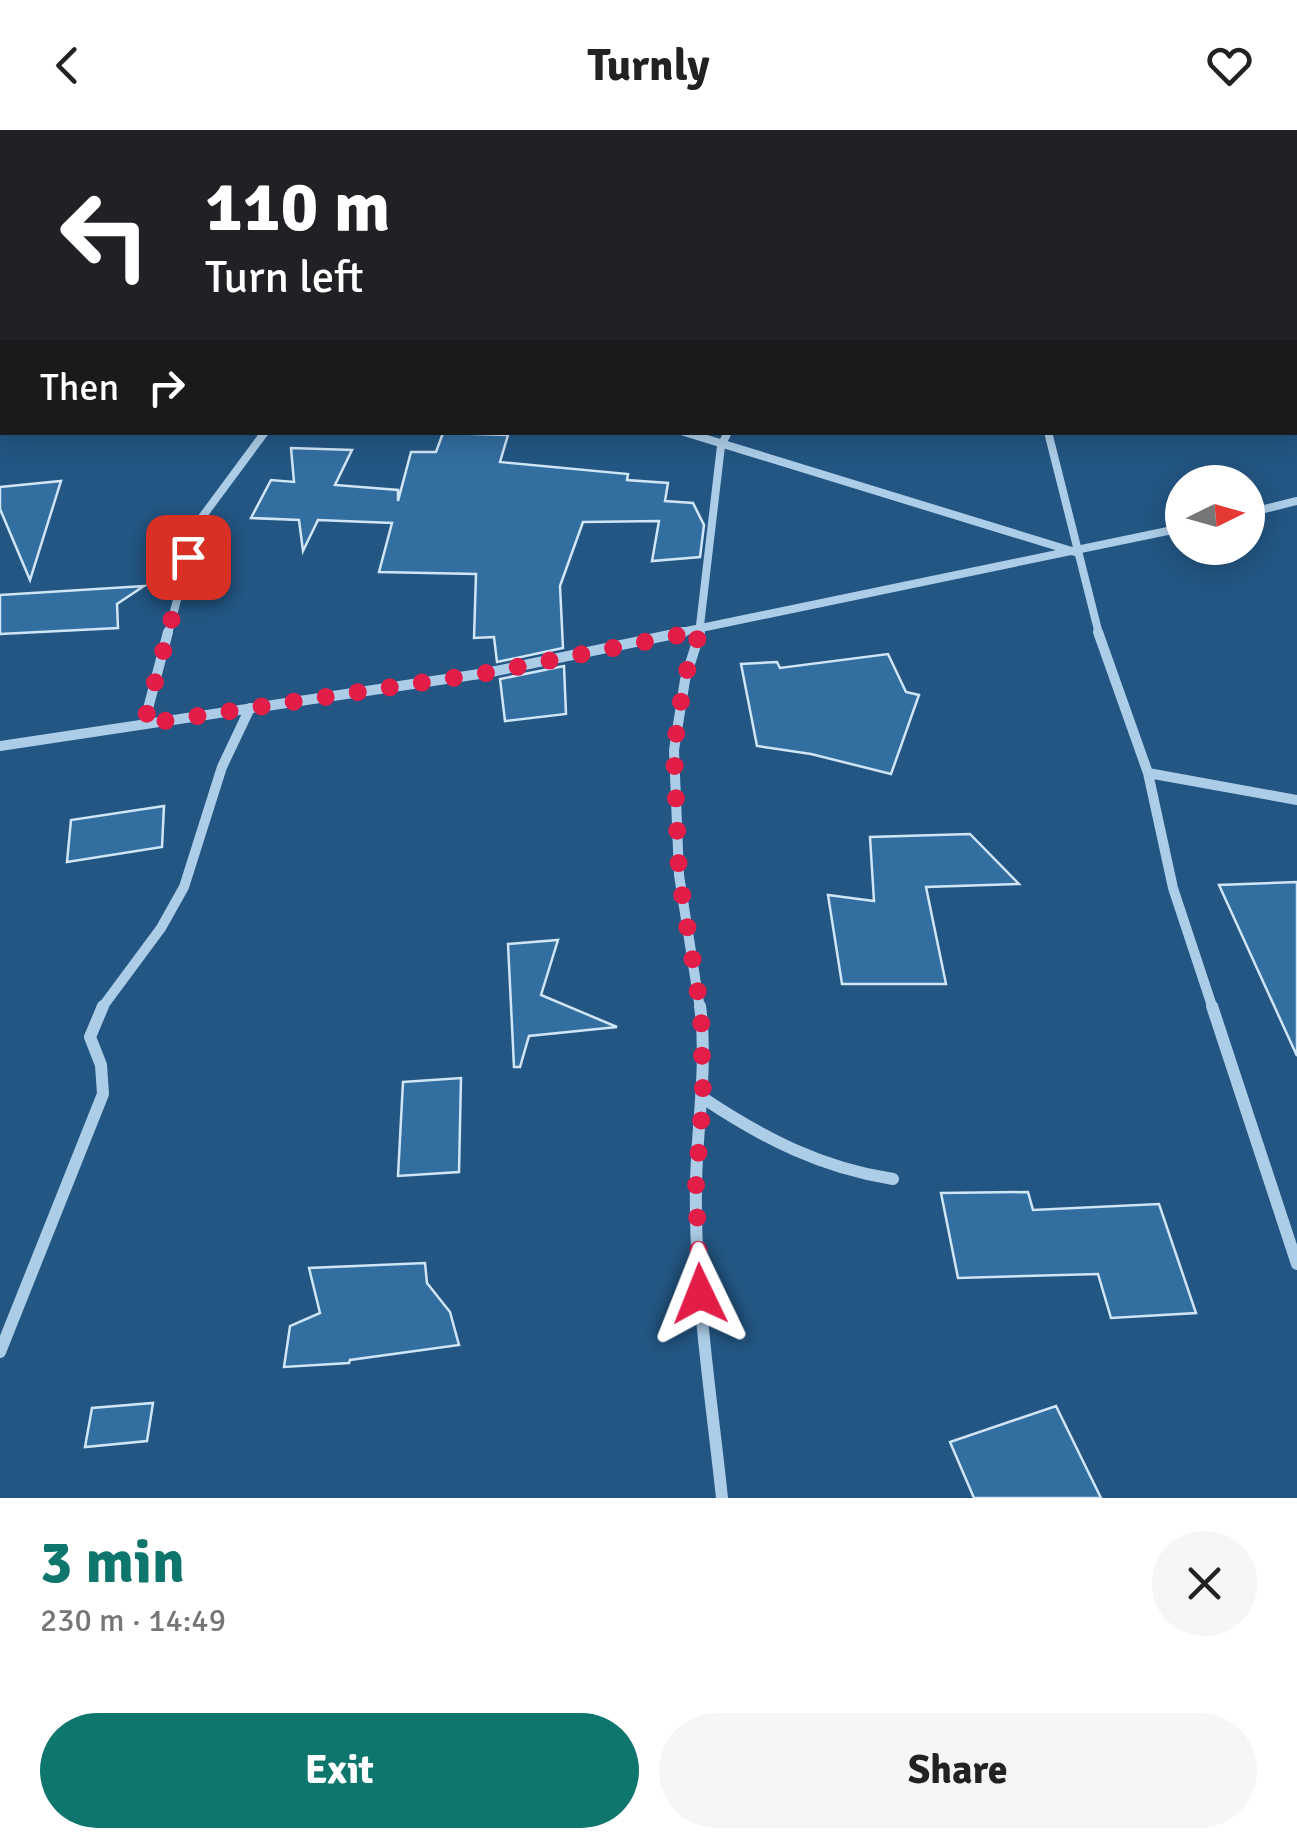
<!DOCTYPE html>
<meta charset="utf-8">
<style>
:root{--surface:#fff;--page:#f6f6f6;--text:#222;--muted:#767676;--accent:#0f766e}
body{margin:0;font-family:Signika,sans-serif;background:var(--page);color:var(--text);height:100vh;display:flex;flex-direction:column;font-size:38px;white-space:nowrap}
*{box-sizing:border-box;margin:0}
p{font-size:32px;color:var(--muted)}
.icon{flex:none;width:55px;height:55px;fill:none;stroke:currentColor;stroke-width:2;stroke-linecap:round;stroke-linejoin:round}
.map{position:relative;height:1368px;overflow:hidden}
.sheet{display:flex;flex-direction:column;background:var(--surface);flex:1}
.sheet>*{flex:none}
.top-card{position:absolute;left:0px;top:0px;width:1298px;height:305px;box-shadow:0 5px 25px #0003;background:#202124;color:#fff;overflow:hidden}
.needle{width:65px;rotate:85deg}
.tools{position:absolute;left:1165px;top:335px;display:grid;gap:20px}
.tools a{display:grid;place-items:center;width:100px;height:100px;border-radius:50%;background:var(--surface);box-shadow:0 5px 25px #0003;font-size:50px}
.pin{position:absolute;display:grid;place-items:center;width:85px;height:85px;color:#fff;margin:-42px;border-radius:20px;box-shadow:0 5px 15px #0006}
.me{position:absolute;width:110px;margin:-55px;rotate:358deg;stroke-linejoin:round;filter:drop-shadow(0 0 8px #0008)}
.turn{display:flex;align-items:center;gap:35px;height:210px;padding:0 40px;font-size:45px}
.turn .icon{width:130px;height:130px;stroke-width:2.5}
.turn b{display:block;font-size:70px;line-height:85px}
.then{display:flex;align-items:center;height:95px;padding:0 40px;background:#0003;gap:20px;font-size:38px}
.round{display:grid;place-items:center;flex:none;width:105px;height:105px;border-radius:52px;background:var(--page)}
.head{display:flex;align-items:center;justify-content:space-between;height:170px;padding:0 40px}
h1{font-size:60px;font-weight:800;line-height:75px;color:var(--accent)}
.button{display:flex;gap:20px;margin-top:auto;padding:20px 40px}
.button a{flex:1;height:115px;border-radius:60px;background:var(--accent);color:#fff;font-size:40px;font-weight:800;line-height:115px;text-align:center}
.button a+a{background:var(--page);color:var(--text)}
header{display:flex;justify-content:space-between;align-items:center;height:130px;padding:0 40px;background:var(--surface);font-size:45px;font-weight:800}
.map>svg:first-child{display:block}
</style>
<header><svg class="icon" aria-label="back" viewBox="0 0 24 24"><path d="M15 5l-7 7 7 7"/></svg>Turnly<svg class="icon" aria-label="heart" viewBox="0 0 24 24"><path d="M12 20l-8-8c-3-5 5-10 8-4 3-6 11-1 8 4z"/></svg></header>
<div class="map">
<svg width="1297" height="1368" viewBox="0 0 1297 1368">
<rect width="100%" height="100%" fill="#235683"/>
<!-- building -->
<path fill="#336ea0" stroke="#d0e5f6" stroke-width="2.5" d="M443 303 508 305 500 332 628 344 627 350 668 353 665 371 693 373 704 395 700 427 652 431 659 391 583 392 560 456 563 518 497 532 494 507 474 508 476 444 379 442 392 393 318 390 303 421 299 390 251 388 271 350 294 352 291 318 352 320 335 355 398 360V371L411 322H436Z
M61 351 30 450 0 379V357Z
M144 456 117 474 118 498 0 504V465Z
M888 524 906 562 919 565 891 644 811 624 757 616 741 534 777 532 780 538Z
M564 536 566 584 505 591 500 549Z
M164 676 162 717 67 732 71 690Z
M970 704 1019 754 926 757 946 854H842L828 765 874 771 870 707Z
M1297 752V926L1219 755Z
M558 810 541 865 617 897 529 906 520 937H514L508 814Z
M461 948 459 1042 398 1046 403 952Z
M1028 1062 1033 1080 1159 1074 1196 1183 1111 1188 1098 1144 958 1148 941 1063Z
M425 1133 427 1153 450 1182 459 1215 350 1230 349 1233 284 1237 290 1196 320 1183 309 1138Z
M153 1273 147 1311 85 1317 92 1278Z
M1056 1276 1101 1368H974L950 1312Z"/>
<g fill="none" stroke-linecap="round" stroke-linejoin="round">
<!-- minor-far3 -->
<path stroke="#accde8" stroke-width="6" d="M26 2 30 0"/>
<!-- minor-far2 -->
<path stroke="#accde8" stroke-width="8" d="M684 302 1075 422
M1048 302 1099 504
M1248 383 1297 371
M168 504 197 394 265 302
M672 504 1182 398
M699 504 721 316 728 302"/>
<!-- minor-far1 -->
<path stroke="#accde8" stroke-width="10" d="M700 502 685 550 674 620 679 745 700 879
M1098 502 1148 643 1173 758 1213 879
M144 594 168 502
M0 616 486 543 684 502
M1148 643 1297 670
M101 879 161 798 184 757 222 637 250 578"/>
<!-- minor -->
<path stroke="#accde8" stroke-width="12" d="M700 876C708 935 697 994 696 1053 694 1158 711 1264 722 1368
M1212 876 1297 1134
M703 968C763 1008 821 1038 893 1049
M0 1222 103 964 101 935 90 907 103 876"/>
</g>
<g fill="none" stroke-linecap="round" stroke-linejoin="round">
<!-- route -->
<path stroke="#e11d48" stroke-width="18" stroke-dasharray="0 32.4" d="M188 427 144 594 486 543 700 501 684 550 674 620 679 745 701 882 703 968 696 1053 700 1164"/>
</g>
</svg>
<div class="tools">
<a><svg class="needle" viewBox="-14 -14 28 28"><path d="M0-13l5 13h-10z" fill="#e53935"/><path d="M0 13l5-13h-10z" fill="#767676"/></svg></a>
</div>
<div class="pin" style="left:188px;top:427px;background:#d93025"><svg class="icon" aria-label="arrive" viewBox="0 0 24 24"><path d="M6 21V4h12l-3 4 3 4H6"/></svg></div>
<svg class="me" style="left:700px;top:1164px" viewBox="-20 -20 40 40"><path d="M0-17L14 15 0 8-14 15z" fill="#e11d48" stroke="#fff" stroke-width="4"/></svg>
<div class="top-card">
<div class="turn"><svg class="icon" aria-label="left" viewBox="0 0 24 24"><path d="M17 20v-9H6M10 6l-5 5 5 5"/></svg><div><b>110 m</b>Turn left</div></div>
<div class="then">Then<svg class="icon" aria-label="right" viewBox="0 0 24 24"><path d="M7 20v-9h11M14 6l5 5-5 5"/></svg></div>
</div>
</div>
<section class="sheet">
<div class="head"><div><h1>3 min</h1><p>230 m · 14:49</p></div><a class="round"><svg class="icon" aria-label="close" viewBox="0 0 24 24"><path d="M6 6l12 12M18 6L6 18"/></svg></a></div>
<div class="button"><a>Exit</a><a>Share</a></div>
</section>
